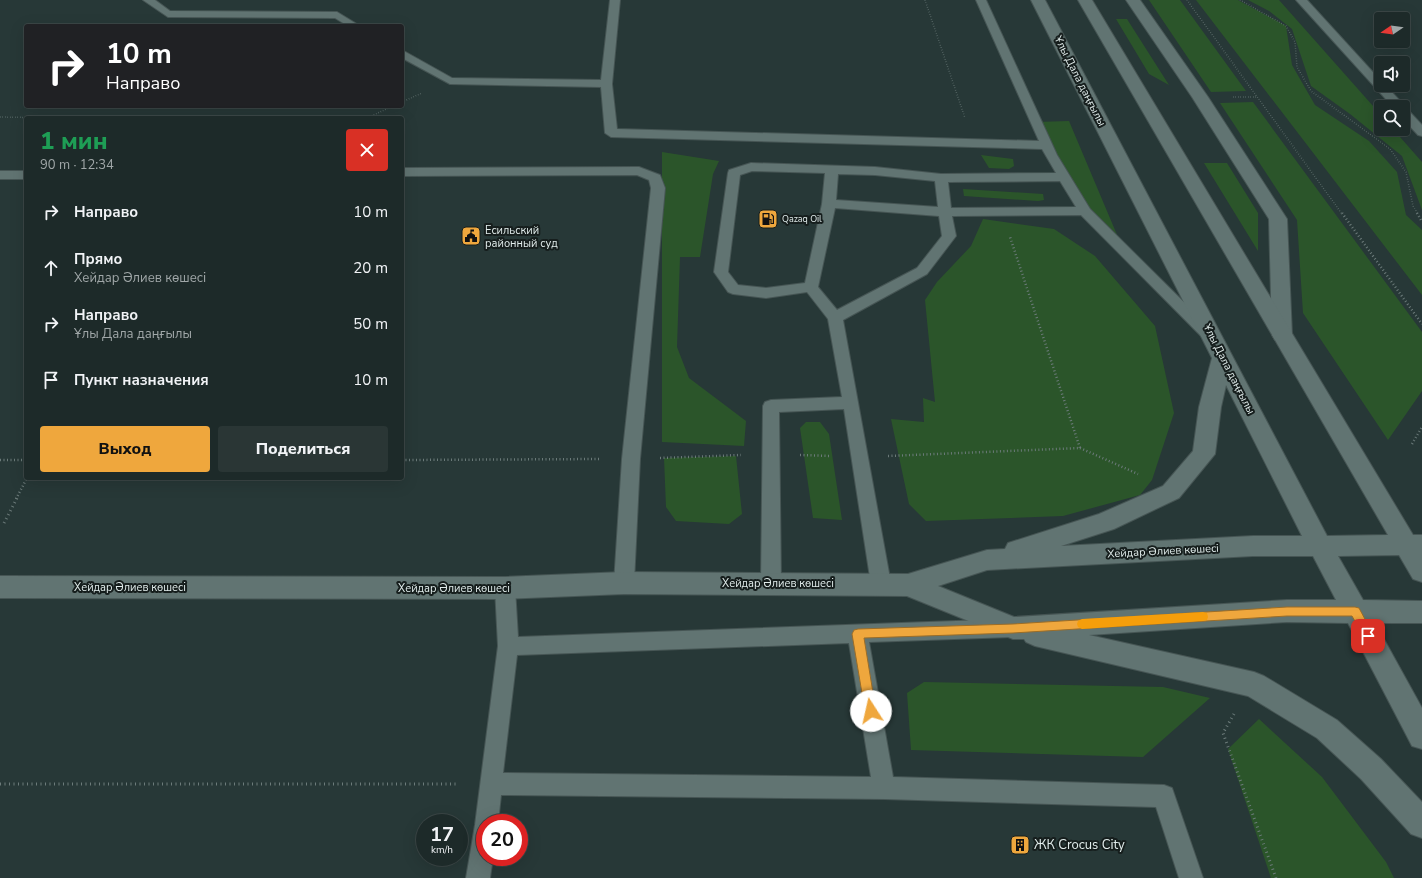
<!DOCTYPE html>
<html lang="ru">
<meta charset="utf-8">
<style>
:root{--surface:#1d2a29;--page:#2a3635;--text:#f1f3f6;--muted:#a0a7a8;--line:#3b4646;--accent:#efa73d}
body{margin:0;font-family:"Nunito Sans",sans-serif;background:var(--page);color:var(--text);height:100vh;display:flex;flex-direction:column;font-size:15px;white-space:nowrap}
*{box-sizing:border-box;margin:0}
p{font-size:13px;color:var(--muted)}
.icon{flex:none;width:22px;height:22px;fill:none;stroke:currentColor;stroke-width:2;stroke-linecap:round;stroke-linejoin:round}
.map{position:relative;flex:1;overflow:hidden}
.panel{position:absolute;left:24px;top:116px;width:380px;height:364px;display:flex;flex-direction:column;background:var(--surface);border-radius:4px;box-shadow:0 4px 16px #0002,0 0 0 1px var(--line)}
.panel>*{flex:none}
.guide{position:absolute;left:24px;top:24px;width:380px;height:84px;border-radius:4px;box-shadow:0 4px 16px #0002,0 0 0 1px var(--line);background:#202124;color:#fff;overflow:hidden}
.needle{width:26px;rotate:257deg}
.controls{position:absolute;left:1374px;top:12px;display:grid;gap:8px}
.controls a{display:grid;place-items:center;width:36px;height:36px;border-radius:4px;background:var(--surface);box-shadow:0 4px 16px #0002,0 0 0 1px var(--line);font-size:20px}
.speed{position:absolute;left:416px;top:814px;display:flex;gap:8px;font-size:20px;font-weight:700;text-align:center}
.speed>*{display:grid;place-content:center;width:52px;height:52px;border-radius:50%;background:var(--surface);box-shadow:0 4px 16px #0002,0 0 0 1px var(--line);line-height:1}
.speed small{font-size:10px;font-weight:400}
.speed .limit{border:6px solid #d22;background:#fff;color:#111}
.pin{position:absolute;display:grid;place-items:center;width:34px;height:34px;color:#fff;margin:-17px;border-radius:8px;box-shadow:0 2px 6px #0006}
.me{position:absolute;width:44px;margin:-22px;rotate:350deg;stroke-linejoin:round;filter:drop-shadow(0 0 3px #0008)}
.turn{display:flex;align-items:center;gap:14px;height:84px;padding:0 16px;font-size:18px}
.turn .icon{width:52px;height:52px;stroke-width:2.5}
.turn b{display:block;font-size:28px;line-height:34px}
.round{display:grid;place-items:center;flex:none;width:42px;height:42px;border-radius:4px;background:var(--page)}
.summary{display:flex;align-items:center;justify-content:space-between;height:68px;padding:0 16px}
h1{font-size:24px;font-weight:800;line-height:30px;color:#1e9e55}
.action{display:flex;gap:8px;margin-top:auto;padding:8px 16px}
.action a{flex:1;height:46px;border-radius:4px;background:var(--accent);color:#111;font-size:16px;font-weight:800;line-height:46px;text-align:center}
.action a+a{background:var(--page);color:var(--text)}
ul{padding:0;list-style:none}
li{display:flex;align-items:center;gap:12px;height:56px;padding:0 16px}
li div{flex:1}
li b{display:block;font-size:15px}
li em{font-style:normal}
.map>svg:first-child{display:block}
</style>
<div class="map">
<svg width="1422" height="878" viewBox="0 0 1422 878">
<rect width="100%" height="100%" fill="#273837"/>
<!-- green -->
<path fill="#2b552a" d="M1149 0H1180L1246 91 1211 92Z
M1196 0H1238L1286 26 1292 65 1315 105 1369 141 1397 172 1406 215 1422 230V295Z
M1248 0H1279L1381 115V129H1393L1422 162V210L1402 156 1350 114 1311 86 1292 29 1269 11Z
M1116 19H1127L1169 85 1149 74Z
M1253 102 1422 332V391L1388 440 1303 313 1297 220 1220 103Z
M1069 121 1123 249 1085 211 1036 122Z
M662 152 719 161 713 174 700 257H680L677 347 689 378 746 421 744 446 662 442Z
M981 155 1013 159 1014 166 1009 169 989 168Z
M1204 163H1227L1258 213V251Z
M963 189 1043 194 1044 200 1038 201 964 196Z
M983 219 1054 229 1095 256 1155 326 1174 413 1152 480 1140 495 1063 516 926 521 909 504 891 419 924 422 923 398 935 402 925 300 937 282 971 246Z
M806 422H820L829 434 842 520 813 518 800 428Z
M736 456 742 514 729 524 676 521 666 507 664 458Z
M924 682 1163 687 1210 698 1143 757 911 750 907 693Z
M1259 719 1322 777 1386 862 1394 878H1271L1228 749Z"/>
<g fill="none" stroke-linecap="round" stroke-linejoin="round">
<!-- lane casing -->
<g stroke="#465554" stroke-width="2">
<path id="lane" d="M143 0H155L170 11 337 12 360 26H348L335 18 168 17Z
M610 0H620L612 84 617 129 1039 141 976 0H986L1057 155 1090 209 1216 334 1213 338 1208 339 1203 338 1081 215 952 216 956 236 927 274 843 320 891 584 888 590 881 592 874 590 871 584 844 409 779 412 781 583 778 589 771 591 764 589 761 583 763 406 765 402 771 400 842 397 828 319 807 292 766 298 733 294 728 292 714 272 728 173 729 170 751 163 875 167 941 174 1056 173 1042 149 611 137 605 133 601 87 450 84 402 58V50L452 78 601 80ZM752 171 825 173 822 204 805 283 766 288 738 285 728 272 740 175ZM838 174 875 175 935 181 938 207 836 200ZM1060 181 1076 207 951 208 948 182ZM835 208 939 216 942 236 917 268 837 310 818 287Z
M1296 0H1307L1381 81V85H1385L1403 104 1404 109H1407L1422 125V136L1418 135 1403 119V107H1393Z
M639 167 660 175 665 188 640 459 634 583 631 589 624 591 617 589 614 583 622 459 651 188 649 180 637 175 402 176V168Z
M0 171H26V179H0Z
M505 580 512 582 515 588 518 637 1012 619 1019 622 1022 628 1019 634 1012 637 869 642 893 777 1164 785 1172 788 1203 878H1179L1156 807 884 799 501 795 498 823H485V857H493L490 878H466L475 825 498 646 495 588 498 582ZM849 643 871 777 503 773 517 655Z"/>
</g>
<!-- street casing -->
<g stroke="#465554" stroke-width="2">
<path id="street" d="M1126 0H1140L1208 97 1287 219 1292 335 1289 340 1282 342 1275 340 1272 335 1269 219 1192 97Z"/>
</g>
<!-- secondary casing -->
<g stroke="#465554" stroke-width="2">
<path id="secondary" d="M1031 0H1045L1327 536 1388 535 1078 0H1092L1413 535H1422V582L1413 579 1399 555 1338 556 1363 600 1422 601V623H1375L1422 708V749L1412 746 1348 623 1287 622 1089 635 1254 672 1264 676 1337 720 1381 759 1422 802V838L1411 834 1361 779 1317 738 1248 696 1035 646 1026 642 1024 639H1013L907 596 624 594 505 599 0 598V576L505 577 624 572 908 574 987 550 1005 549 1008 543 1099 514 1163 486 1193 451 1199 407 1212 358ZM1226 385 1302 536H1253L1061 546 1114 529 1179 498 1215 454 1221 407ZM1253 556H1313L1336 600H1287L1014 617 938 586 987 570Z"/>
</g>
<!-- path-far2 -->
<path stroke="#6c7b7a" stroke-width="1.5" stroke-dasharray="0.5 2" stroke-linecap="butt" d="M925 0 965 118
M1187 0 1342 214
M1240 0 1286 26 1295 42 1297 67 1311 91 1390 149 1406 172 1413 206 1418 214
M1233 97H1257
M402 102 422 93
M0 117 57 118
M367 118 393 106"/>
<!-- path-far1 -->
<path stroke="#6c7b7a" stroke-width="2.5" stroke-dasharray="1 2.5" stroke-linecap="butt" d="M1342 213 1422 324
M1417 213 1422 222
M1412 444 1422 427
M1080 448 1138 474
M800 455 831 456
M888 456 1080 448 1010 237
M660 458 741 455
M0 460H26
M402 460 601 459
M16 499 27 478"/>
<!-- path -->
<path stroke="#6c7b7a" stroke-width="3" stroke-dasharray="1 3.5" stroke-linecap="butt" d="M4 523 17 498
M1234 714 1223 733 1276 878
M0 784H459"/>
<!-- lane -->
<use href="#lane" fill="#617472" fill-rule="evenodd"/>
<!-- street -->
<use href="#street" fill="#617472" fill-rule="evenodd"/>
<!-- secondary -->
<use href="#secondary" fill="#617472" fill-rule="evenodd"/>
</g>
<!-- route -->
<path fill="#efa73d" stroke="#9b6d28" d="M1287 607H1355L1359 608 1374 636 1372 639 1368 641 1365 639 1352 616H1287L1013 633 864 638 876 711 875 714 871 716 867 714 865 711 852 634 854 630 858 629 1013 624Z"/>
<!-- slow -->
<path fill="#f59e0b" d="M1203 612 1207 613 1208 617 1207 620 1203 621 1082 629 1078 627 1077 624 1078 621 1082 619Z"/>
<!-- icons -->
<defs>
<g id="fuel-square" transform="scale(1)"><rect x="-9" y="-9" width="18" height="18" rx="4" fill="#efa73d" stroke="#161e1d"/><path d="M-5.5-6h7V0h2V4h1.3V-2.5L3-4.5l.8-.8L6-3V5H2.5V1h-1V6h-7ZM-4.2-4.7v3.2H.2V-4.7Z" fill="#111"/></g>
<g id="civic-square" transform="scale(1)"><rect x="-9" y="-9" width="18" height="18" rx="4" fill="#efa73d" stroke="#161e1d"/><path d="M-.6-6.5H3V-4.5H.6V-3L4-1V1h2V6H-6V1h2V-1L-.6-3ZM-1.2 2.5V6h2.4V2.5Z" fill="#111"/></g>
<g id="building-square" transform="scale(1)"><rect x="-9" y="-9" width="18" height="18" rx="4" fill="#efa73d" stroke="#161e1d"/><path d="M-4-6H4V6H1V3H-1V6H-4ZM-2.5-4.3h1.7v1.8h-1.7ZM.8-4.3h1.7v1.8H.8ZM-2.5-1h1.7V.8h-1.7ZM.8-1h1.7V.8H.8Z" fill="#111"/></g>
</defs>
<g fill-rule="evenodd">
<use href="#fuel-square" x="768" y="219"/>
<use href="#civic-square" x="471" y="236"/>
<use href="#building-square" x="1020" y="845"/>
</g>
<g text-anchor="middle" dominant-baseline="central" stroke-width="4" stroke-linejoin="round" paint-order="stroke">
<!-- far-poi labels -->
<g font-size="9" fill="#e2edec" stroke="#161e1d" text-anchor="start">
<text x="782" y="219">Qazaq Oil</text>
</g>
<!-- street labels -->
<g font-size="11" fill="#e2edec" stroke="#161e1d">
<text transform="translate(1080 81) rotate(63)">Ұлы Дала даңғылы</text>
<text transform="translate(1229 369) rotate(63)">Ұлы Дала даңғылы</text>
<text transform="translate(1163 551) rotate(-3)">Хейдар Әлиев көшесі</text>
<text x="778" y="583">Хейдар Әлиев көшесі</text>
<text x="130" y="587">Хейдар Әлиев көшесі</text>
<text x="454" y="588">Хейдар Әлиев көшесі</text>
</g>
<!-- poi labels -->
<g font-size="11" fill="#e2edec" stroke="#161e1d" text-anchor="start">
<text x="485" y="230">Есильский<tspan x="485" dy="13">районный суд</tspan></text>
</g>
<!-- near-poi labels -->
<g font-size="13" fill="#e2edec" stroke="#161e1d" text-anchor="start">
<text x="1034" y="845">ЖК Crocus City</text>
</g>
</g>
</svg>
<div class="controls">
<a><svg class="needle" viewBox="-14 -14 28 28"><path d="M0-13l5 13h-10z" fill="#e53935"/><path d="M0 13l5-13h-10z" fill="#a0a7a8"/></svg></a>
<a><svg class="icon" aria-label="sound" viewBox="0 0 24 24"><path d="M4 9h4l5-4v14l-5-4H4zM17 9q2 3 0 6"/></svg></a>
<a><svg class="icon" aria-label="search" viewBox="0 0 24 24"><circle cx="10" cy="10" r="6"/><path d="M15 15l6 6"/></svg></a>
</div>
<div class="speed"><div>17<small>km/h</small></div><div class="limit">20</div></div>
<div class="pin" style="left:1368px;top:636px;background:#d93025"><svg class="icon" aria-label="arrive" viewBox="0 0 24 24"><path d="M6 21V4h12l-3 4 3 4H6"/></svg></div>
<svg class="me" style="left:871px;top:711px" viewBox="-20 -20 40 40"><circle r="19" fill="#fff"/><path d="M0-13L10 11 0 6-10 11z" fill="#efa73d"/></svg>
<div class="guide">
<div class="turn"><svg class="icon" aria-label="right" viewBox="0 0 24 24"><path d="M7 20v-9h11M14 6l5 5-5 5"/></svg><div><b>10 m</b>Направо</div></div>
</div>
<section class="panel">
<div class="summary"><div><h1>1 мин</h1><p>90 m · 12:34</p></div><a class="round" style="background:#d93025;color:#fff"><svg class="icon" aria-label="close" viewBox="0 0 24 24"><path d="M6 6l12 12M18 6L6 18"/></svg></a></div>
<ul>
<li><svg class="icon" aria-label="right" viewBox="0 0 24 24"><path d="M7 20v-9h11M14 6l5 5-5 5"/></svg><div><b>Направо</b></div><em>10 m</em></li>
<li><svg class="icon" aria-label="ahead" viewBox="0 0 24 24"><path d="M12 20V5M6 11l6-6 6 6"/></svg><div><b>Прямо</b><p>Хейдар Әлиев көшесі</p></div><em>20 m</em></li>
<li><svg class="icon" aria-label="right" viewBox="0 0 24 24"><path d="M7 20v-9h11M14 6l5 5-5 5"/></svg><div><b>Направо</b><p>Ұлы Дала даңғылы</p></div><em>50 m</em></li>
<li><svg class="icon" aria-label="arrive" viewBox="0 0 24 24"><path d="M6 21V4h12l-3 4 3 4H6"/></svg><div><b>Пункт назначения</b></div><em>10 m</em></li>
</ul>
<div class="action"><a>Выход</a><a>Поделиться</a></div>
</section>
</div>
